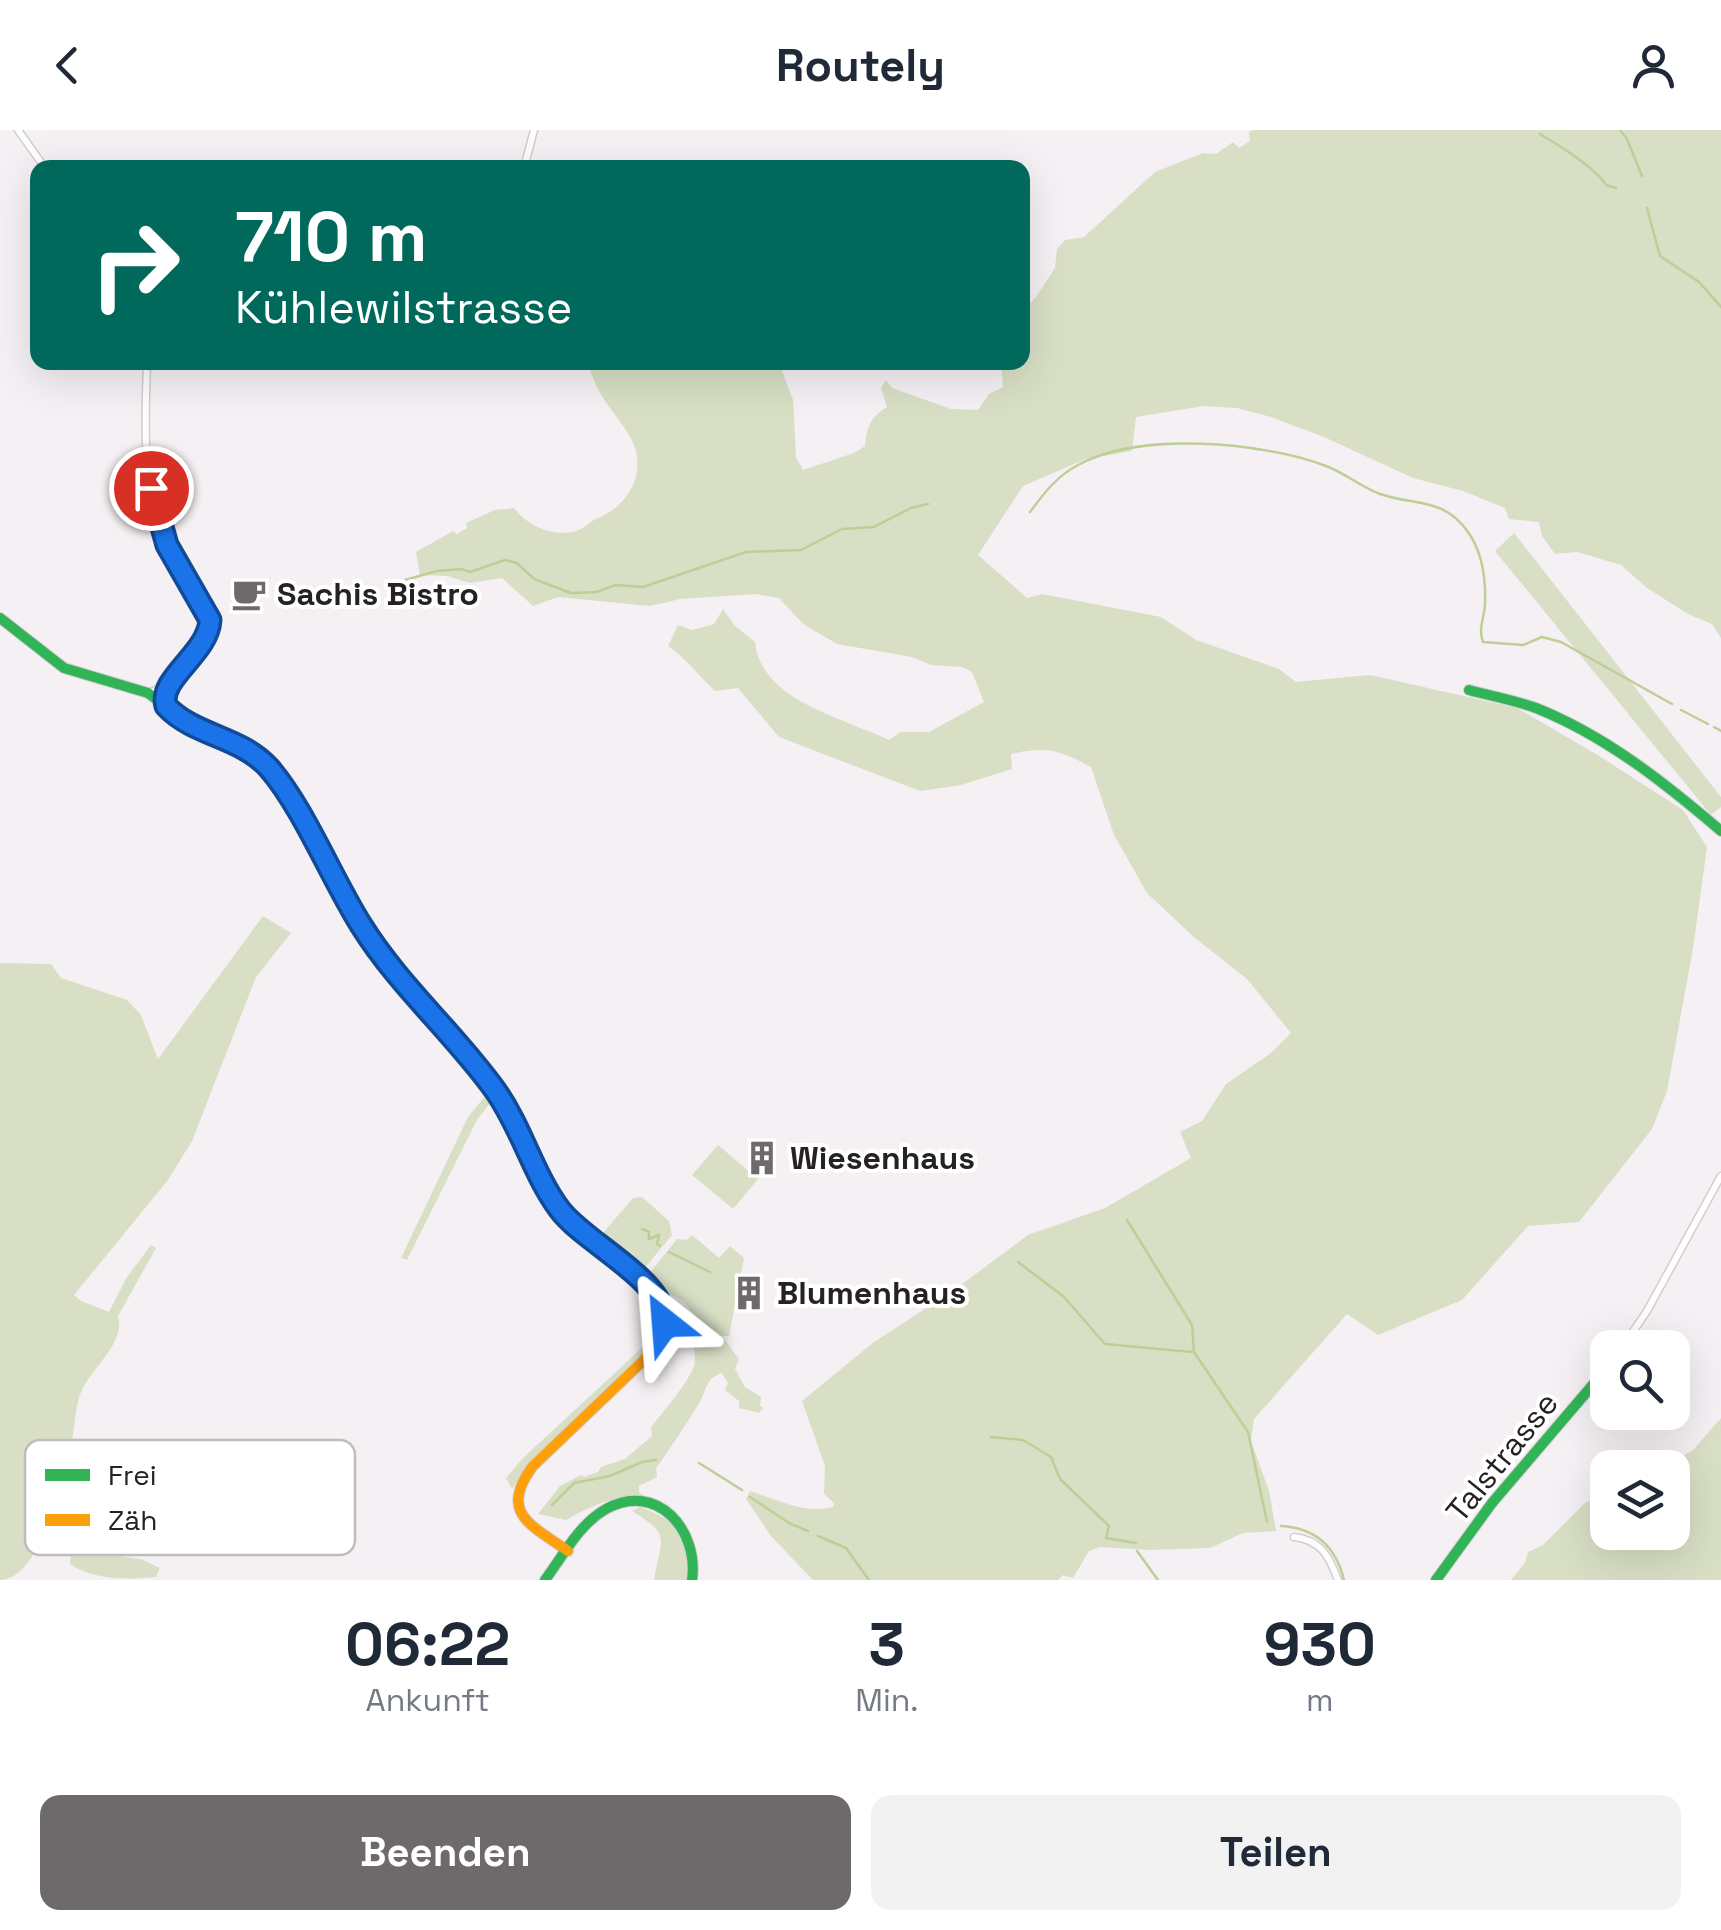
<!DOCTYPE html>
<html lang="de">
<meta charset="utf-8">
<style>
:root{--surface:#fff;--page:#f2f2f3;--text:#1f2937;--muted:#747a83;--accent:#6e6a6c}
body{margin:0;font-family:"Space Grotesk",sans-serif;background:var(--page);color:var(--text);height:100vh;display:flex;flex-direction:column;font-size:38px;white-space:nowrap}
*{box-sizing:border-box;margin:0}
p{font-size:32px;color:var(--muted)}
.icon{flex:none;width:55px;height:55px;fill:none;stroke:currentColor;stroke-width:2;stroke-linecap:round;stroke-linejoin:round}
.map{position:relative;height:1450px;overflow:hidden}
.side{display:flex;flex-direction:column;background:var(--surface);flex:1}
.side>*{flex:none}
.guide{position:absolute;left:30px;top:30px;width:1000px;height:210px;border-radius:20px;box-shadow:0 10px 40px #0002;background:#00695c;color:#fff;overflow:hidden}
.controls{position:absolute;left:1590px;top:1200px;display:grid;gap:20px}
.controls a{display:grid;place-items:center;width:100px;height:100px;border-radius:20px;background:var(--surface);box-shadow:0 10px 40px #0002;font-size:50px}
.pin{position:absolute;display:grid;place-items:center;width:85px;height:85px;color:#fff;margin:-42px;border:5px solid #fff;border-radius:50%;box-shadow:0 2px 10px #0007}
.me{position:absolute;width:110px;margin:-55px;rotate:332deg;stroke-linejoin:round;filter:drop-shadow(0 0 8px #0008)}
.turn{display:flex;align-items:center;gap:35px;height:210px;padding:0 40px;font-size:45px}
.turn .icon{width:130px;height:130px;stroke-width:2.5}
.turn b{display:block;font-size:70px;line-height:85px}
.eta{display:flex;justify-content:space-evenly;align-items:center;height:170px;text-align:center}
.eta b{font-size:60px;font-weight:700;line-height:70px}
.cta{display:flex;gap:20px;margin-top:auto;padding:20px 40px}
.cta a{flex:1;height:115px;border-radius:20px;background:var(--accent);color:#fff;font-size:40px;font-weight:700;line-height:115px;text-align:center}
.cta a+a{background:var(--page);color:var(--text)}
header{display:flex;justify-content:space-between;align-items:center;height:130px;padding:0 40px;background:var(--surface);font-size:45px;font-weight:700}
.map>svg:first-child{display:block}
</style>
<header><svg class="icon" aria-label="back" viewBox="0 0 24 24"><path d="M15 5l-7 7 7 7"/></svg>Routely<svg class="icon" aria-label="person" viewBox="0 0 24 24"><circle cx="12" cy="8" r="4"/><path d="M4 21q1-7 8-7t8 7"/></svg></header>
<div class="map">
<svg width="1721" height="1450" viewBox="0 0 1721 1450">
<rect width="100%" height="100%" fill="#f5f0f3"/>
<!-- green -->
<path fill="#d8dfc5" d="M1252 0H1721V508L1712 494 1688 484 1647 458 1621 435 1577 422 1555 424 1542 406 1539 392 1509 389 1505 378 1463 361 1413 348 1324 307 1271 287 1237 278 1204 276 1136 287 1132 321 1086 329 1023 356 978 425 1027 468 1042 464 1161 487 1196 510 1279 539 1296 552 1370 545 1517 578 1596 624 1683 680 1707 717 1693 818 1667 961 1652 999 1579 1092 1528 1096 1462 1170 1378 1205 1347 1184 1254 1289 1251 1311 1269 1361 1276 1401 1243 1403 1210 1418 1149 1420 1100 1417 1089 1421 1073 1448 1063 1445 1058 1450H813L771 1406 746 1369 750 1361C780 1370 801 1384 833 1377L834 1373 824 1364 825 1336 802 1271 874 1212 954 1160 1028 1105 1105 1078 1191 1028 1180 1002 1202 991 1226 954 1271 923 1291 903 1247 849 1195 808 1147 763 1114 705 1091 637C1060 620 1046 616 1011 624L1012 639 961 655 920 661 779 607 738 558 715 561C697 544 689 531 668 516L678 495 692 500 714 494 723 479 735 496 755 512C761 571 844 588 889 610L901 602H929L984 572 972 542 962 537 931 535 912 527 837 514 803 494 779 468 755 464 680 469 650 476 558 467 533 476 502 448 470 453 447 446 420 445 416 422 453 401 457 404 467 398 466 393 495 380 514 378C529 398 560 410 583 398 588 395 591 391 596 389 623 378 643 353 636 321 631 301 609 280 599 261 594 252 591 242 587 233H779L793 270 796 327 803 340 854 323 865 316C867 297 870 287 887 277L881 258 886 250 892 258 951 279 978 280 989 264 1003 257 1001 233 1022 232 1023 180 1036 167 1055 138 1057 119 1065 110 1084 107 1155 42 1203 23 1216 24 1233 12 1239 18 1250 11 1249 2Z
M1514 403 1721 667V677L1711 685 1495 421Z
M263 786 291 803 256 847 192 1011 168 1050 74 1165 81 1171 109 1182 127 1147 151 1115 156 1118 118 1186C126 1212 92 1238 82 1260 76 1272 75 1291 73 1305 65 1340 43 1449 0 1450V833L51 834 61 848 127 870 141 885 158 929Z
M491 959 496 965 477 990 407 1130 401 1128 468 987Z
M718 1015 758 1049 733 1079 692 1045Z
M642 1067 669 1091 672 1105 643 1140 634 1141 602 1116V1104L633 1068Z
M692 1105 719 1128 730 1116 744 1128 729 1206H722L739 1229 735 1239 745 1257 761 1267 760 1276 763 1278 759 1283 739 1278V1271L725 1260 728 1253 722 1243C704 1249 707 1261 698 1275 693 1284 660 1334 656 1338L657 1347 639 1356V1362L645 1367C616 1364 591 1376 566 1390L538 1384 560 1356 581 1345 584 1347 598 1342 601 1337 625 1329 652 1306 651 1297C661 1285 690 1250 694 1236 697 1227 691 1214 694 1203L704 1196 683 1171 650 1152 648 1145 677 1109 687 1110Z
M659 1202 651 1217 523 1342 512 1359 506 1348 522 1329Z
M1721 1288V1450H1511L1525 1433 1528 1422 1543 1415 1585 1373 1607 1361 1608 1402H1672V1338L1665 1337 1693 1320Z
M640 1377C677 1390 694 1409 689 1450H654C661 1408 672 1405 632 1381Z
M95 1423 141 1429 160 1438 156 1447C129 1450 93 1450 70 1434L71 1424Z"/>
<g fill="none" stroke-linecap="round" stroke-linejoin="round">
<!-- stream -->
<path stroke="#bece97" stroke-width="2.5" d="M1620 0 1627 9 1642 46
M1540 4C1557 14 1597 39 1606 55L1616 58
M1647 78 1660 126 1699 152 1721 177
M1030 382C1044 363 1057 346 1078 335 1139 301 1263 312 1326 336 1345 343 1361 357 1380 364 1414 376 1444 367 1468 402 1483 423 1486 450 1485 475 1484 489 1478 498 1483 512L1523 515 1542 507 1561 512 1672 574
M405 450 437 441 461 439 470 442 505 430 517 433 534 449 571 463 596 462 616 455 643 457 746 422 801 420 842 399 874 397 911 378 928 374
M1681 580 1708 594
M1714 597 1721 601
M1127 1090 1192 1195 1194 1222 1248 1302 1267 1392
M642 1099 649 1102V1109L659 1105 657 1114 660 1116
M669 1122 710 1142
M1018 1132 1064 1167 1105 1214 1192 1222
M991 1307 1023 1310 1051 1327 1060 1349 1109 1396 1106 1408 1136 1413
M699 1333 742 1360
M750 1367 789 1393 808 1401
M552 1375 574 1353 610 1346 642 1332 656 1330
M1281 1396C1316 1398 1336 1417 1344 1450
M818 1406 846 1418 869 1450
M1137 1421 1158 1450"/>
<!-- street casing -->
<g stroke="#d1cdd0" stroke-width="9">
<path id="street" d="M18 0 45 38
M524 38 534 0
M147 232C145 294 141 358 167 416 177 438 207 468 210 490 214 516 171 557 148 563
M1622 1218 1647 1181 1721 1046
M1294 1407C1321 1410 1329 1426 1338 1450"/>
</g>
<!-- fast casing -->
<g stroke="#d1cdd0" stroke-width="12">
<path id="fast" d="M0 488 64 538 148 563 180 587 237 613 266 635 384 829 455 909 507 978 563 1083
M1469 560C1491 566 1514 570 1536 578 1606 606 1665 653 1721 701
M545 1450C563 1426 579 1394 606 1379 657 1351 699 1400 692 1450
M1436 1450 1492 1373 1608 1237"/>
</g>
<!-- slow casing -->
<g stroke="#d1cdd0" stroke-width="12">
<path id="slow" d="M563 1083 585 1106 651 1158 663 1177 665 1194 657 1213 644 1230 533 1336C498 1383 531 1395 568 1421"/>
</g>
<!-- street -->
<use href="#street" stroke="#fefdfd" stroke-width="6"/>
<!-- fast -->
<use href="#fast" stroke="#30b455" stroke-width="10"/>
<!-- slow -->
<use href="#slow" stroke="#ff9f0a" stroke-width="10"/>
</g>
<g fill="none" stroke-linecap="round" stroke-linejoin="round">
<!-- route casing -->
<g stroke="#114b97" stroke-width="25">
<path id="route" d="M151 358 167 415 210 490C208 524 158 548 166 576 194 606 240 606 269 638 303 677 332 749 361 795 399 856 453 902 495 960 522 998 533 1044 560 1080 586 1114 666 1150 665 1193"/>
</g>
<!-- route -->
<use href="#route" stroke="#1a73e8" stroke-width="18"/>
</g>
<!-- icons -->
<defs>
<g id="cafe-bare" transform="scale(2.7)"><path d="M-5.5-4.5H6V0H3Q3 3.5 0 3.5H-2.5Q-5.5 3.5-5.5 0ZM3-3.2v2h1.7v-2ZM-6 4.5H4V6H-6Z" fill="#6e6a6c" stroke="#fff" stroke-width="2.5" paint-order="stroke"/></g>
<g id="building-bare" transform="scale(2.7)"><path d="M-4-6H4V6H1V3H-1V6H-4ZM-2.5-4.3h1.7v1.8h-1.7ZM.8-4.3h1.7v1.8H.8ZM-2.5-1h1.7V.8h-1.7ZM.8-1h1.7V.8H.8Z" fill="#6e6a6c" stroke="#fff" stroke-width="2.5" paint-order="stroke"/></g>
</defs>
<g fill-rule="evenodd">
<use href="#cafe-bare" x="249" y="464"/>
<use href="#building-bare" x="762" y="1028"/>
<use href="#building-bare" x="749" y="1163"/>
</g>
<g text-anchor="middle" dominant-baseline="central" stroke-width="8" stroke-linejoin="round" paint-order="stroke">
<!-- poi labels -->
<g font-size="32" font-weight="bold" fill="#262224" stroke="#fff" text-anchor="start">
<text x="277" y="464">Sachis Bistro</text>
<text x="790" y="1028">Wiesenhaus</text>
<text x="777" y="1163">Blumenhaus</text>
</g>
<!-- street labels -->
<g font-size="32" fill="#262224" stroke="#fff">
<text transform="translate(1502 1327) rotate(-51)">Talstrasse</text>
</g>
</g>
<!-- legend -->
<rect x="25" y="1310" width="330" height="115" rx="15" fill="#fff" stroke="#bebdbd" stroke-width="2.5"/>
<rect x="45" y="1339" width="45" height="12" fill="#30b455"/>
<rect x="45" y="1384" width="45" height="12" fill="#ff9f0a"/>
<g font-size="28" fill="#262224">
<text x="108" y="1355">Frei</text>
<text x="108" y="1400">Zäh</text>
</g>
</svg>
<div class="controls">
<a><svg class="icon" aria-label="search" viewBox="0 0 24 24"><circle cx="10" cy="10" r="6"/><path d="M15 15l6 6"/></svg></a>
<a><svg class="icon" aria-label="layers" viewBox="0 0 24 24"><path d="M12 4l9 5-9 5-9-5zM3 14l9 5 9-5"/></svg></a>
</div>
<div class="pin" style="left:151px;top:358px;background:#d93025"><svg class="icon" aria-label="arrive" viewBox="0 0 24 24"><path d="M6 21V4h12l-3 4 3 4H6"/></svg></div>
<svg class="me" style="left:665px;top:1193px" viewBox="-20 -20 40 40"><path d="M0-17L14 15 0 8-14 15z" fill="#1a73e8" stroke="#fff" stroke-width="4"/></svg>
<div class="guide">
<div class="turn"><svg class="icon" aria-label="right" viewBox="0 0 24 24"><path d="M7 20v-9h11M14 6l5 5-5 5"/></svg><div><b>710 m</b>Kühlewilstrasse</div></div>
</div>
</div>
<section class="side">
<div class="eta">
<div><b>06:22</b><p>Ankunft</p></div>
<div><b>3</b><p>Min.</p></div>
<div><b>930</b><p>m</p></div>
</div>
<div class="cta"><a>Beenden</a><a>Teilen</a></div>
</section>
